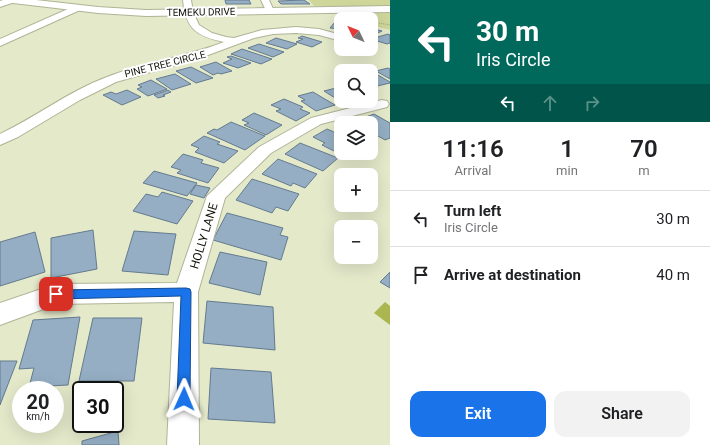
<!DOCTYPE html>
<meta charset="utf-8">
<style>
:root{--surface:#fff;--page:#f2f2f2;--text:#202124;--muted:#757577;--line:#e0e0e0;--accent:#1a73e8}
body{margin:0;font-family:Roboto,sans-serif;background:var(--page);color:var(--text);height:100vh;display:flex;flex-direction:column;font-size:15px;white-space:nowrap}
*{box-sizing:border-box;margin:0}
p{font-size:13px;color:var(--muted)}
.icon{flex:none;width:22px;height:22px;fill:none;stroke:currentColor;stroke-width:2;stroke-linecap:round;stroke-linejoin:round}
.map{position:relative;flex:1;overflow:hidden}
.side{display:flex;flex-direction:column;background:var(--surface);width:320px}
.side>*{flex:none}
.top-card{background:#00695c;color:#fff;overflow:hidden}
.needle{width:26px;rotate:313deg}
.buttons{position:absolute;left:334px;top:12px;display:grid;gap:8px}
.buttons a{display:grid;place-items:center;width:44px;height:44px;border-radius:8px;background:var(--surface);box-shadow:0 4px 16px #0002;font-size:20px}
.speed{position:absolute;left:12px;top:381px;display:flex;gap:8px;font-size:20px;font-weight:700;text-align:center}
.speed>*{display:grid;place-content:center;width:52px;height:52px;border-radius:50%;background:var(--surface);box-shadow:0 4px 16px #0002;line-height:1}
.speed small{font-size:10px;font-weight:400}
.speed .limit{border:2px solid #111;border-radius:6px;background:#fff;color:#111}
.pin{position:absolute;display:grid;place-items:center;width:34px;height:34px;color:#fff;margin:-17px;border-radius:8px;box-shadow:0 2px 6px #0006}
.me{position:absolute;width:44px;margin:-22px;rotate:1deg;stroke-linejoin:round;filter:drop-shadow(0 0 3px #0008)}
.turn{display:flex;align-items:center;gap:14px;height:84px;padding:0 20px;font-size:18px}
.turn .icon{width:52px;height:52px;stroke-width:2.5}
.turn b{display:block;font-size:28px;line-height:34px}
.lanes{display:flex;align-items:center;height:38px;padding:0 20px;background:#0003;justify-content:center;gap:20px;direction:ltr}
.lanes .off{opacity:.35}
.eta{display:flex;justify-content:space-evenly;align-items:center;height:68px;text-align:center}
.eta b{font-size:24px;font-weight:600;line-height:28px}
.cta{display:flex;gap:8px;margin-top:auto;padding:8px 20px}
.cta a{flex:1;height:46px;border-radius:12px;background:var(--accent);color:#fff;font-size:16px;font-weight:600;line-height:46px;text-align:center}
.cta a+a{background:var(--page);color:var(--text)}
ul{padding:0;list-style:none}
li{display:flex;align-items:center;gap:12px;height:56px;padding:0 20px;border-top:1px solid var(--line)}
li div{flex:1}
li b{display:block;font-size:15px}
li em{font-style:normal}
main{display:flex;flex:1;min-height:0}
.map>svg:first-child{display:block}
</style>
<main>
<div class="map">
<svg width="390" height="445" viewBox="0 0 390 445">
<rect width="100%" height="100%" fill="#e4e9ca"/>
<!-- green -->
<path fill="#ced69a" d="M309 0H390V30L371 25V19H351L339 17 342 13 335 6H314Z"/>
<!-- water -->
<path fill="#abb651" d="M385 302 390 306V325L374 313Z"/>
<!-- building -->
<path fill="#95aec3" stroke="#647b8f" d="M225 0H249L251 4H226Z
M304 0 310 4H281L278 1Z
M335 22 341 23V29L330 28Z
M371 28 382 31 371 36Z
M388 34 390 35V43L387 44 371 39Z
M302 36 322 42 312 47 296 42 303 39 298 38Z
M276 38 297 44 287 49 266 43Z
M259 44 284 52 273 57 248 48Z
M242 49 272 59 261 64 231 54Z
M231 56 251 63 238 68 223 63 232 59 227 57Z
M216 62 232 71 221 74 218 73 213 75 200 67Z
M191 67 213 78 196 83 176 71Z
M388 68 390 69V79L376 71Z
M370 71H371L390 82V83L373 87 371 86Z
M175 74 191 84 172 90 156 79Z
M151 80 167 89 148 96 137 89 142 87 138 85Z
M340 87 341 101H349L343 103 324 91Z
M127 90 141 97 122 105 103 95 111 92 116 94Z
M168 90 171 92 163 95 165 96 158 98 154 95Z
M313 92 335 105 316 111 301 101 305 100 298 96Z
M284 99 303 107 300 109 310 113 296 121 276 111 281 109 271 105Z
M254 113 282 125 266 135 244 125 249 123 242 120Z
M374 114 390 123V138L385 140 371 132V123H363L358 120Z
M231 122 265 136 245 150 207 133 214 129 217 130Z
M327 129 341 135V153H349L344 156 322 145 325 143 313 137Z
M204 136 220 142 217 144 238 151 224 163 195 152 199 148 191 145Z
M300 143 338 158 323 171 285 154Z
M183 154 203 160 201 163 219 168 208 183 177 173 181 170 171 167Z
M278 159 317 174 305 188 293 183 291 186 262 174Z
M154 171 197 183 187 196 143 183Z
M252 179 299 194 288 211 276 207 272 213 236 200Z
M196 185 210 188 204 198 190 194Z
M162 192 193 201 177 224 133 211 146 194 158 197Z
M227 213 283 228 280 235 288 237 281 260 213 240Z
M93 230 97 269 51 278V238Z
M134 231 176 234 168 275 122 271Z
M35 232 45 272 0 286V242Z
M220 252 267 262 260 295 209 283Z
M390 272V288L380 282Z
M207 301 273 307 275 350 203 343Z
M80 317 68 385 29 387 34 368 19 369 33 320Z
M93 318H142L134 381H79Z
M0 361H17L0 405Z
M211 368 271 372 275 423 208 419Z
M118 431 119 445H82V441Z"/>
<g fill="none" stroke-linecap="round" stroke-linejoin="round">
<!-- minor casing -->
<g stroke="#afb496" stroke-width="2">
<path id="minor" d="M183 0H191L193 12 199 25 212 33 226 37 234 38 262 30 296 27 319 29 341 35V41L319 35 296 33 273 34 254 38 200 58 116 82 80 100 18 137 0 145V134C36 117 69 91 107 77 145 62 186 57 224 42 196 36 186 29 183 0Z
M261 0H269L274 11 273 13H267Z
M77 5 80 6 81 8 80 10 0 46V39Z
M382 100 387 101 389 104 387 107 321 124 271 153 225 198 198 292 199 445H167L174 302 57 304 0 325V303L56 284 177 283 207 196 259 147 311 118Z"/>
</g>
<!-- tertiary casing -->
<g stroke="#afb496" stroke-width="2">
<path id="tertiary" d="M9 0H36L98 7 146 10 390 6V12L146 16 98 13 13 3Z"/>
</g>
<!-- secondary casing -->
<g stroke="#afb496" stroke-width="2">
<path id="secondary" d="M3 0H16L15 2 0 7V1Z"/>
</g>
<!-- path -->
<path stroke="#777a66" stroke-width="1" stroke-dasharray="0.5 1.5" stroke-linecap="butt" d="M379 23 390 25"/>
<!-- minor -->
<use href="#minor" fill="#fff" fill-rule="evenodd"/>
<!-- tertiary -->
<use href="#tertiary" fill="#fff" fill-rule="evenodd"/>
<!-- secondary -->
<use href="#secondary" fill="#fff" fill-rule="evenodd"/>
</g>
<!-- route -->
<path fill="#1a73e8" stroke="#114b97" d="M186 288 190 289 191 292 190 399 188 404 184 406 179 404 177 399 181 296 56 299 52 297 51 294 52 291 56 290Z"/>
<g text-anchor="middle" dominant-baseline="central" stroke-width="4" stroke-linejoin="round" paint-order="stroke">
<!-- far-street labels -->
<g font-size="10" fill="#13140a" stroke="#fff">
<text transform="translate(201 12) rotate(-1)">TEMEKU DRIVE</text>
<text transform="translate(165 64) rotate(-14)">PINE TREE CIRCLE</text>
</g>
<!-- street labels -->
<g font-size="12" fill="#13140a" stroke="#fff">
<text transform="translate(204 236) rotate(-73)">HOLLY LANE</text>
</g>
</g>
</svg>
<div class="buttons">
<a><svg class="needle" viewBox="-14 -14 28 28"><path d="M0-13l5 13h-10z" fill="#e53935"/><path d="M0 13l5-13h-10z" fill="#757577"/></svg></a>
<a><svg class="icon" aria-label="search" viewBox="0 0 24 24"><circle cx="10" cy="10" r="6"/><path d="M15 15l6 6"/></svg></a>
<a><svg class="icon" aria-label="layers" viewBox="0 0 24 24"><path d="M12 4l9 5-9 5-9-5zM3 14l9 5 9-5"/></svg></a>
<a>+</a>
<a>−</a>
</div>
<div class="speed"><div>20<small>km/h</small></div><div class="limit">30</div></div>
<div class="pin" style="left:56px;top:294px;background:#d93025"><svg class="icon" aria-label="arrive" viewBox="0 0 24 24"><path d="M6 21V4h12l-3 4 3 4H6"/></svg></div>
<svg class="me" style="left:184px;top:399px" viewBox="-20 -20 40 40"><path d="M0-17L14 15 0 8-14 15z" fill="#1a73e8" stroke="#fff" stroke-width="4"/></svg>
</div>
<section class="side">
<div class="top-card">
<div class="turn"><svg class="icon" aria-label="left" viewBox="0 0 24 24"><path d="M17 20v-9H6M10 6l-5 5 5 5"/></svg><div><b>30 m</b>Iris Circle</div></div>
<div class="lanes"><svg class="icon" aria-label="left" viewBox="0 0 24 24"><path d="M17 20v-9H6M10 6l-5 5 5 5"/></svg><svg class="icon off" aria-label="ahead" viewBox="0 0 24 24"><path d="M12 20V5M6 11l6-6 6 6"/></svg><svg class="icon off" aria-label="right" viewBox="0 0 24 24"><path d="M7 20v-9h11M14 6l5 5-5 5"/></svg></div>
</div>
<div class="eta">
<div><b>11:16</b><p>Arrival</p></div>
<div><b>1</b><p>min</p></div>
<div><b>70</b><p>m</p></div>
</div>
<ul>
<li><svg class="icon" aria-label="left" viewBox="0 0 24 24"><path d="M17 20v-9H6M10 6l-5 5 5 5"/></svg><div><b>Turn left</b><p>Iris Circle</p></div><em>30 m</em></li>
<li><svg class="icon" aria-label="arrive" viewBox="0 0 24 24"><path d="M6 21V4h12l-3 4 3 4H6"/></svg><div><b>Arrive at destination</b></div><em>40 m</em></li>
</ul>
<div class="cta"><a>Exit</a><a>Share</a></div>
</section>
</main>
